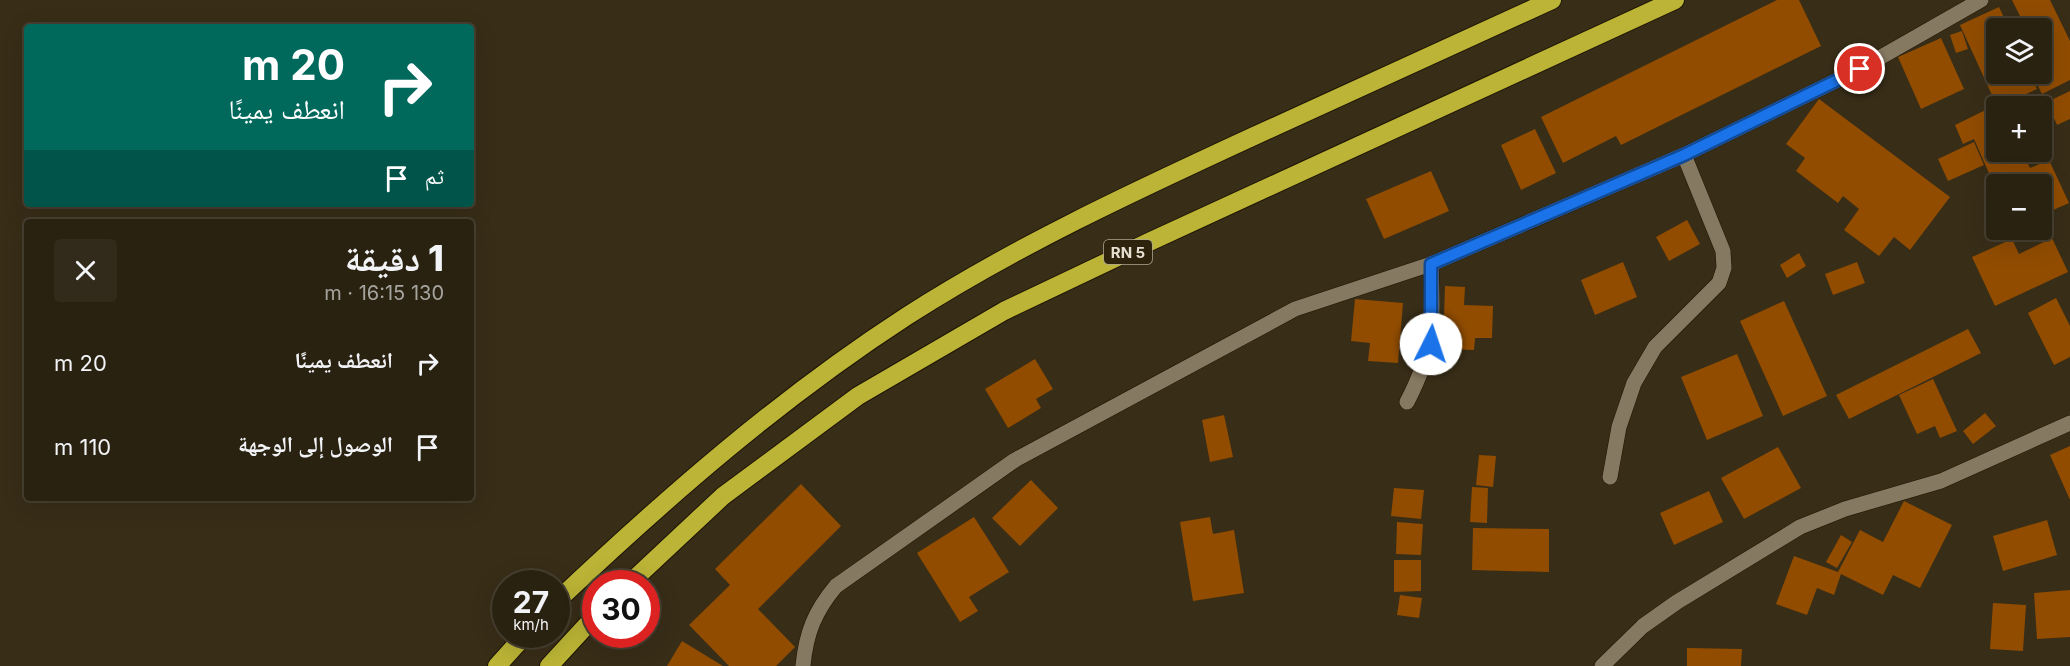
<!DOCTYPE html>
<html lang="ar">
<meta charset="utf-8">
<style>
:root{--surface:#2a2211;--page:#322a1a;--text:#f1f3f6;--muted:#a5a49f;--line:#463f31}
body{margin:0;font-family:Inter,"Noto Naskh Arabic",sans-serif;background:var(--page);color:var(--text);direction:rtl;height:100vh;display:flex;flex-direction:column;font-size:22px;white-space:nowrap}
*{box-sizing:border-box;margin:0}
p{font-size:20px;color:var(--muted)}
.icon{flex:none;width:33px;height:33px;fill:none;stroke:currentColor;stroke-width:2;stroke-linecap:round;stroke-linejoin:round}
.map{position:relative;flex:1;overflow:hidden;direction:ltr}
.side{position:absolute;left:24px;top:219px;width:450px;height:282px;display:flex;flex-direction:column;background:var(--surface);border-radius:6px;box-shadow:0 6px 24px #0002,0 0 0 2px var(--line);direction:rtl}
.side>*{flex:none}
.top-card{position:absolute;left:24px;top:24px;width:450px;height:183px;border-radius:6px;box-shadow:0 6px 24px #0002,0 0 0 2px var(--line);direction:rtl;background:#00695c;color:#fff;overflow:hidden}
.fabs{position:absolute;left:1986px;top:18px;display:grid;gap:12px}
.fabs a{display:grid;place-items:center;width:66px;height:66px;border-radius:6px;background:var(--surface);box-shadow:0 6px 24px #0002,0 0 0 2px var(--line);font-size:30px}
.speed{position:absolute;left:492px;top:570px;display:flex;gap:12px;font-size:30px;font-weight:700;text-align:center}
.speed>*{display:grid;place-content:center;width:78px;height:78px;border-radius:50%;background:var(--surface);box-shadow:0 6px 24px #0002,0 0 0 2px var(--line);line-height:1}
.speed small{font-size:15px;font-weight:400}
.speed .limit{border:9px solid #d22;background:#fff;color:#111}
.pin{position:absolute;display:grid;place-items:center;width:51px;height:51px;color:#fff;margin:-26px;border:3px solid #fff;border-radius:50%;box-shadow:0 2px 6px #0007}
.me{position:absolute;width:66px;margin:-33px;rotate:4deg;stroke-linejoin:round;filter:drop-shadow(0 0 4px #0008)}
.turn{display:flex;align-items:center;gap:21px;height:126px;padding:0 30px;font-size:27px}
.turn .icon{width:78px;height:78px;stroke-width:2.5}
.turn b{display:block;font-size:42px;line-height:51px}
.then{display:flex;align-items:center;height:57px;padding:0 30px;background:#0003;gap:12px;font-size:22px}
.round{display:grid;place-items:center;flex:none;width:63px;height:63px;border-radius:6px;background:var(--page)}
.overview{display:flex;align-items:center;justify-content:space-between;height:102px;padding:0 30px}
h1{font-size:36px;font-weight:800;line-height:45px}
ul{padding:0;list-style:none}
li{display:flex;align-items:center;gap:18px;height:84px;padding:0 30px}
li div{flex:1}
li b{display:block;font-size:22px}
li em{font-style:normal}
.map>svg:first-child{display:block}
</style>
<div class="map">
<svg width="2070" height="666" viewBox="0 0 2070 666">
<rect width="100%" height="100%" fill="#382d17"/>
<!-- building -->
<path fill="#914c00" d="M1777 0H1799L1821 46 1621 145 1616 136 1563 163 1541 117Z
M2012 0H2050L2070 41V80L2042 94 2032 74H2042V28H2026Z
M1999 7 2009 28H1996V74H2030L2037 89 2024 95 2029 106H1997L1960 25Z
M1962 31 1968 49 1956 53 1950 35Z
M1941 38 1964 89 1921 109 1898 57Z
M2070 91V119L2057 125 2047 102Z
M1819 99 1950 197 1910 250 1894 237 1879 256 1844 230 1859 209 1843 196 1838 203 1796 171 1805 158 1786 144Z
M1996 105V152H2022L2030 168 2049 160 2069 203 2042 215V184H1996V189L1974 139 1963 144 1955 125Z
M1535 129 1556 173 1521 190 1501 145Z
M1974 142 1984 165 1948 181 1938 159Z
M1431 171 1449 211 1384 239 1366 199Z
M1687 220 1700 244 1669 261 1656 237Z
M2052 238 2068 272 1995 306 1972 257 2012 239 2019 254Z
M1799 253 1806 266 1787 278 1780 265Z
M1623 262 1637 297 1595 315 1581 280Z
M1857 262 1865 283 1833 295 1825 274Z
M1445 286 1465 287 1464 305 1493 306 1492 338H1475L1474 350 1443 349Z
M2056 298 2070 326V357L2054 365 2028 313Z
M1355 299 1403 303 1398 363 1368 361 1370 343 1351 341Z
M1784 301 1827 396 1783 416 1740 321Z
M1968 329 1981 353 1849 419 1836 395Z
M1737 354 1763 416 1707 440 1681 377Z
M1035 359 1053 389 1036 399 1041 408 1008 428 985 389Z
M1933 379 1957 431 1940 438 1935 426 1917 434 1899 395Z
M1985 413 1996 426 1973 444 1963 431Z
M1224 415 1233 457 1210 462 1202 420Z
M2070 446V500L2050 455Z
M1778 447 1801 488 1744 519 1721 478Z
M1479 455 1496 456 1493 487 1476 485Z
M1031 480 1058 508 1020 546 992 518Z
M801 484 841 526 758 609 795 647 776 666H729L689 625 730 585 715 569Z
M1472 487 1488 488 1487 523 1470 522Z
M1394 488 1424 490 1421 519 1391 516Z
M1709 491 1723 522 1674 545 1660 513Z
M1904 501 1952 525 1920 588 1893 575 1883 595 1841 574 1834 595 1817 588 1807 615 1776 604 1794 556 1838 572 1860 530 1883 542Z
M974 517 1009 572 969 597 978 611 960 622 917 553Z
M1210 517 1213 534 1234 530 1244 593 1193 601 1180 522Z
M2047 520 2057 555 2003 571 1993 536Z
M1397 522 1423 524 1421 555 1396 554Z
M1473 528 1549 529V572L1472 570Z
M1841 535 1852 542 1837 568 1826 562Z
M1394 560H1421V591L1394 592Z
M2070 590V637L2037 639 2034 593Z
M1400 595 1422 598 1419 618 1397 615Z
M1993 603 2026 605 2023 651 1990 649Z
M682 641 723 666H667Z
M1687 648 1742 649 1741 666H1687Z"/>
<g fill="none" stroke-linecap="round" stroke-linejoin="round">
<!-- minor casing -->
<g stroke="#1f1502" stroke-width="16">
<path id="minor" d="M1407 402C1435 348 1433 324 1431 264
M1610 477 1619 427 1634 383 1655 347 1719 283 1724 268 1723 251 1684 155
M803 666C806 633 815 611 836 586L1015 460 1295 309 1431 264 1684 155 1860 69 1981 0
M1602 666 1643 626 1677 602 1800 527 1845 509 1941 481 2070 423"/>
</g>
<!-- highway casing -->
<g stroke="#1f1502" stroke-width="20">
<path id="highway" d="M629 584 723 496 858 396 1004 311 1149 242 1675 0
M556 602C666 498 779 399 907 316 1016 246 1135 191 1252 137 1352 92 1452 46 1552 0
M497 666 526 634
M549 666 596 615"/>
</g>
<!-- minor -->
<use href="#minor" stroke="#867961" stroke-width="15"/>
<!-- highway -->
<use href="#highway" stroke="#bbb436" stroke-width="18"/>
</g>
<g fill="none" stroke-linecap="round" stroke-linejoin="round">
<!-- route casing -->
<g stroke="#114b97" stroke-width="15">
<path id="route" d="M1431 344V264L1684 155 1860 69"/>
</g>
<!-- route -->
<use href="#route" stroke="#1a73e8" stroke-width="10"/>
</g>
<g text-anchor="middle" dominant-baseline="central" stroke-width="6" stroke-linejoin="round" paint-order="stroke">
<!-- shield labels -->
<rect fill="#2e230d" stroke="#b0a797" stroke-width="1.5" x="1104" y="240" width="48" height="24" rx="4.5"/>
<g font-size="15" font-weight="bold" fill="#e7dfd2">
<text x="1128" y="252">RN 5</text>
</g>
</g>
</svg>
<div class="fabs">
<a><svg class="icon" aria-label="layers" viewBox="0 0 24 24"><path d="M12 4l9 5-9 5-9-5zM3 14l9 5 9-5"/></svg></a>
<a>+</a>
<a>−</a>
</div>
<div class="speed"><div>27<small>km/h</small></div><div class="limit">30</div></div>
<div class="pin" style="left:1860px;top:69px;background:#d93025"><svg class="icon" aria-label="arrive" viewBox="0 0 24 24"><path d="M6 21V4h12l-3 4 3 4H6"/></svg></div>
<svg class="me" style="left:1431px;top:344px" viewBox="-20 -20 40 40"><circle r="19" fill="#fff"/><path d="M0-13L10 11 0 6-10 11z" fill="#1a73e8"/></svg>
<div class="top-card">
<div class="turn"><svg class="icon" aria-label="right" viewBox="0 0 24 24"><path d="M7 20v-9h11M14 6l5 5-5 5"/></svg><div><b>20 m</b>انعطف يمينًا</div></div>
<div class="then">ثم<svg class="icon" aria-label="arrive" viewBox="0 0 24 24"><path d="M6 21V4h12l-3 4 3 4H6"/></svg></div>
</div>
<section class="side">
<div class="overview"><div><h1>1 دقيقة</h1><p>130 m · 16:15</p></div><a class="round"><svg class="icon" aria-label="close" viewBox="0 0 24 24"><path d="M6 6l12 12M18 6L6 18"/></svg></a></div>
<ul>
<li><svg class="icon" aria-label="right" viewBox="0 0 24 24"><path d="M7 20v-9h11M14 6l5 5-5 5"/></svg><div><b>انعطف يمينًا</b></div><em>20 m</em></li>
<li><svg class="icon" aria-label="arrive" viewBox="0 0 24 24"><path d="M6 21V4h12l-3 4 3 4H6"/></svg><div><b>الوصول إلى الوجهة</b></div><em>110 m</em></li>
</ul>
</section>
</div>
